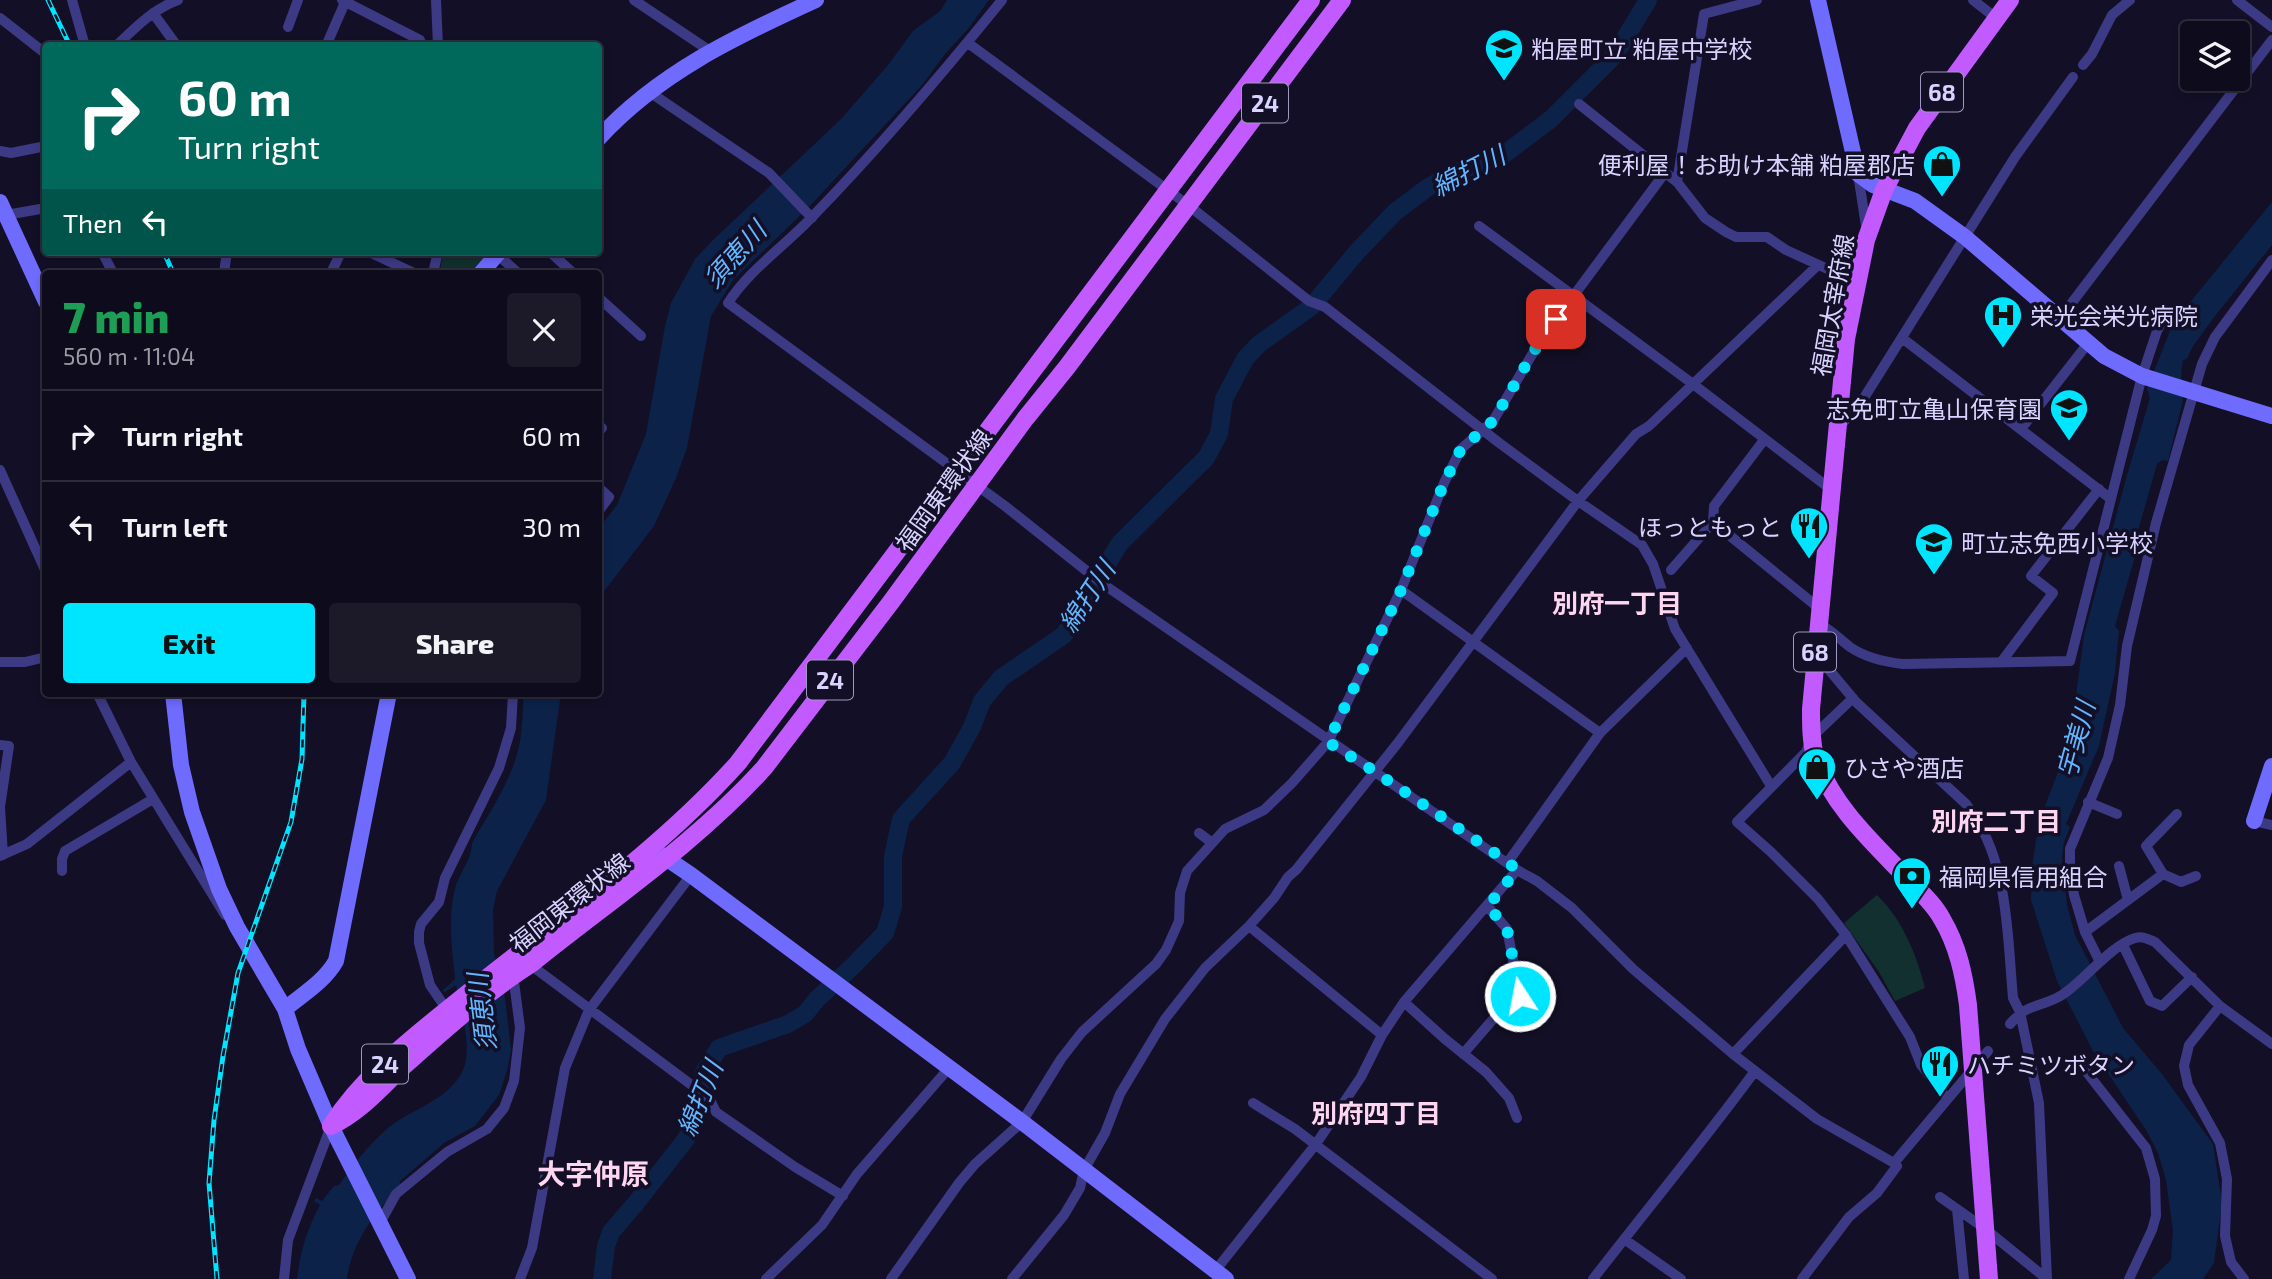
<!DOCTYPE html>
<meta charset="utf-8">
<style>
:root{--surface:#0e0b1c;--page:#1c1929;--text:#f1f3f6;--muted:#9b9ba3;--line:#2e2b3b;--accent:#00e5ff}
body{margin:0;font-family:"Exo 2","Noto Sans JP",sans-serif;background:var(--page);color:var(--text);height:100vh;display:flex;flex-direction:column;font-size:26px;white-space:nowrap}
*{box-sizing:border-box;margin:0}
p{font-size:23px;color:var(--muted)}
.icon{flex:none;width:38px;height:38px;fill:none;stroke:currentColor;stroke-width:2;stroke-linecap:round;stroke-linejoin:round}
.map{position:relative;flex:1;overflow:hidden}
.panel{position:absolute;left:42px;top:270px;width:560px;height:427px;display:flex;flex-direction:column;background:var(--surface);border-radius:7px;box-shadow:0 4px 10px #0003,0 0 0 2px var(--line)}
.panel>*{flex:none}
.top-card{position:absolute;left:42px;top:42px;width:560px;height:214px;border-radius:7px;box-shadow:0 4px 10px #0003,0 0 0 2px var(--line);background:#00695c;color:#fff;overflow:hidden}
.controls{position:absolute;left:2180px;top:21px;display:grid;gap:14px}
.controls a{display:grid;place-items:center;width:70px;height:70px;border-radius:7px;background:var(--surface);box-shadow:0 4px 10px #0003,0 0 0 2px var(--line);font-size:35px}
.pin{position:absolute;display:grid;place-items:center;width:60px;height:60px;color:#fff;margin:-30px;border-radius:14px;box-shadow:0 4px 10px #0006}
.me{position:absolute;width:77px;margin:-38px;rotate:349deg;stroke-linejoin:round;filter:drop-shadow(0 0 5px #0008)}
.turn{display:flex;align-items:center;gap:24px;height:147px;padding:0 21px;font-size:32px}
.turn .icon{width:91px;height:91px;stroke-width:2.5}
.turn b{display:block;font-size:49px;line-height:60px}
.then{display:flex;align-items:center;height:66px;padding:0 21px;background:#0003;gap:14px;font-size:26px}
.round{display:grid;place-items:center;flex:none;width:74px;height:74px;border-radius:7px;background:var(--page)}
.overview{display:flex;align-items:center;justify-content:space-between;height:119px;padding:0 21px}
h1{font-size:42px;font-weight:800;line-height:52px;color:#1e9e55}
.action{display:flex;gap:14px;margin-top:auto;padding:14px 21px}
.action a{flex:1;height:80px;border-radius:7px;background:var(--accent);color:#111;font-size:28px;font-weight:800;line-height:80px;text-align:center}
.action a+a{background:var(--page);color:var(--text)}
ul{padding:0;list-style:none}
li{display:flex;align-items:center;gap:21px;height:91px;padding:0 21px;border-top:2px solid var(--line)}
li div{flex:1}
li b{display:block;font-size:26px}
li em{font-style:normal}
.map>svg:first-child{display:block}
</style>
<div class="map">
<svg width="2272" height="1279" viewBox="0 0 2272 1279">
<rect width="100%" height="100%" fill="#130f26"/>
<!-- green -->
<path fill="#12302f" d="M444 252H488L470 273H439Z
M1877 895C1902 919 1917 955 1925 988L1895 1001 1879 972 1844 923Z"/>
<!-- water -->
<path fill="#0c2248" d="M947 0H989L968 29 945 54 923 84 809 207 733 280 711 316 687 448 676 478 654 526 599 598V528L617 505 646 434 665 326 671 303 695 259 712 241 842 118 888 65 913 31 940 11Z
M2272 202V245L2215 316 2193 346 2187 359 2183 360 2181 373 2183 400 2168 461 2162 460 2157 464 2136 538 2138 546 2115 626 2119 631 2115 673 2099 746 2066 824 2070 827 2064 842 2062 858 2067 905 2075 935 2123 1028 2162 1074 2213 1144 2222 1203 2214 1263 2203 1279H2151L2171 1260 2173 1231 2166 1180 2158 1153 2146 1130 2093 1051 2057 981 2031 900 2032 866 2039 822 2070 740 2084 635 2127 475 2150 398 2147 389 2173 323Z
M524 693H561L546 800 497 891 493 910 494 953 505 998 511 1050 507 1071 499 1095 475 1126 444 1143 399 1182 402 1185C376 1211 352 1241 347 1279H297C300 1252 307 1229 320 1205L314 1201 316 1198 322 1201 334 1186 339 1185C354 1164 368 1145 388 1128 412 1108 456 1098 465 1064 471 1039 460 1010 456 985L445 992 442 991 455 979C452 949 447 915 456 885 461 871 472 858 472 843 488 815 508 786 517 754 523 734 522 713 524 693Z"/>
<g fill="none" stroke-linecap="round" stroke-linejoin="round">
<!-- river -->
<path stroke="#0c2248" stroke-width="18" d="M602 1279 606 1246 611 1232 636 1203 686 1139 695 1119 704 1072 719 1048 788 1024 805 1014 817 999 852 967 885 933 893 907V856L901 819 952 763 972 727 982 701 1001 678 1064 635 1120 543 1206 458 1219 434 1224 399 1245 359 1259 344 1311 307 1356 253 1395 212 1427 188 1451 174 1502 156 1551 119 1615 55 1648 0"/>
<!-- street -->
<path stroke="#3d3a85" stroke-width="10" d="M72 0 85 46
M342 0 420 40
M436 0 438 46
M634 0 710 51
M1002 0C942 74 879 148 813 216 785 246 750 269 728 303L1005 506 1103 584 1517 870 1537 881 1572 908 1633 969 1733 1054 1817 1119 1894 1163 1988 1051
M1973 0 1996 18
M2237 0 2272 27
M153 13 177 46
M0 18 46 54
M288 27 298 0
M968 43 1188 205 1309 301 1325 307 1498 442 1578 501 1642 545 1653 564 1675 629 1771 786
M116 46C135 28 153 9 178 0
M326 46 346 0
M2083 65 2092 54 2112 15 2130 0
M648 91 769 173 812 218
M1579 104 1677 182 1705 218 1726 232 1736 237H1767L1786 250 1856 282
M0 151 11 153 46 146
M1858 174 1866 226
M1677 182 1704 14 1757 0
M6 215 46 208
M1479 226 1693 384 1833 491
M102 252 113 273
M369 252 414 273
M550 252 573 273
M497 254 518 273
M224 273 227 252
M331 273 341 252
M433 273 438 252
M598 297 641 336
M2061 317 2272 40
M1902 338 2111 499
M1837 428 1857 409 2015 157 2073 77
M2021 429 2089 342
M598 433 602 428
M0 470 46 572
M598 487 609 497 598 512
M1713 522 1820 609
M1671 570 1713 522 1714 506 1764 440
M1401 590 1600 733
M1819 624C1831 629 1839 639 1850 647 1866 658 1884 662 1903 664L2070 661 2142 376 2157 331 2169 310
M1815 653 1856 702 1966 804C2009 858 2007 933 2013 998L2020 1012 2039 1103 2047 1279
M2002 661 2053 593 2031 576 2099 489
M0 662H25L46 657
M97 693 131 762 225 915
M1853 698 1812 737 1806 752 1737 822 1771 852 1818 899 1846 935 1910 1037 1921 1065 1947 1098
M0 745 9 746 0 807 3 855
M2088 802 2117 814
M2254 821 2272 825
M1199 833 1211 842
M0 856 27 844 131 762
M1508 862 1600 733 1687 648
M2119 866 2128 900
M62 871V859L65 851 153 799
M2163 874 2181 882 2196 876
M1249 926 1382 1035
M2085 932 2163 874 2146 846 2177 814
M2123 945 2150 1001 2162 1006 2192 977
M2100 962 2085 932 2074 895 2070 868V849L2108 758 2120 705 2127 646 2156 523 2202 364 2215 337 2272 260
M528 963 709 1098 716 1112 795 1167 843 1196
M1404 1002 1445 1039 1486 1072 1509 1098 1517 1118
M2220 1006 2189 1045 2184 1066 2188 1085 2220 1143 2227 1179 2225 1236 2231 1262 2244 1279
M447 1010 430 985 419 943V932L421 924 439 902 445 878 499 768 511 728 513 693
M2010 1024C2028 1002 2041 1008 2062 995 2083 982 2111 945 2135 938 2143 936 2148 939 2155 942L2220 1006 2272 1044
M1463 1054 1495 1017 1520 996 1507 929 1488 907
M1733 1054 1846 935
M2078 1061 2146 1148 2155 1179 2156 1216 2152 1230 2129 1279
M1253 1103 1295 1129 1492 1279
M1940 1197 1984 1228 2047 1279
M1957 1209 1964 1279
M380 1223 396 1194 447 1152 487 1129 504 1108 514 1081 520 1028 513 974
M1624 1239 1681 1279
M1215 1271 1316 1144 1361 1077 1382 1035 1404 1002 1517 870
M284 1279 288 1240 331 1126
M520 1279 532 1248 565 1068 589 1010 691 875
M766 1279 822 1225 857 1174 949 1068
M891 1279 959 1183 975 1164 1022 1122 1061 1059 1082 1032 1156 964 1166 950 1179 921 1180 893 1187 871 1225 829 1264 810 1292 783 1328 742 1401 590 1444 483 1461 449 1493 421 1540 341 1664 174
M1012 1279 1064 1215 1080 1188 1084 1170 1105 1133 1120 1094 1165 1019 1205 968 1249 926 1274 898 1288 877 1296 870 1397 744 1578 501 1636 434 1649 426 1818 265
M1593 1279C1647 1209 1703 1142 1755 1071
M1802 1279 1849 1217 1877 1193 1897 1166 1894 1163"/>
<!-- secondary -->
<path stroke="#6f6bff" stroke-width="16" d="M1818 0 1858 174 1873 185 1915 201 1965 237 2104 356 2142 376 2272 416
M598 139C658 73 737 36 816 0
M0 202 46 302
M481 273 499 252
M173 693 181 765 192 812 219 889 237 927 285 1009 298 1049 331 1126 408 1279
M2254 821 2272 766
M651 848 691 875 1022 1122 1226 1279
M285 1009C303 994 324 982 336 961L389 693"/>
<!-- primary -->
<path stroke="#c25bff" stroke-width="18" d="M331 1126C362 1111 380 1088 405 1065 443 1031 488 991 531 964 609 901 696 843 764 768L891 602 1025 419 1067 367 1342 0
M331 1126C364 1074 416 1035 463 997 557 921 657 853 738 763L1311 0
M1989 1279 1968 1005C1964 975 1958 946 1942 919 1933 902 1917 889 1904 875 1870 840 1831 804 1815 756 1811 741 1811 725 1811 709L1846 339 1866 240 1884 190 1917 128 2010 0"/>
<!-- rail casing -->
<g stroke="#00e5ff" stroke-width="5">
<path id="rail" d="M48 0 70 46
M164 252 173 273
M217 1279 209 1183 214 1120 223 1056 238 973 291 822 302 759 304 693"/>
</g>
<!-- rail -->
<use href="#rail" stroke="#130f26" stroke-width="2.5" stroke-dasharray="8" stroke-linecap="butt"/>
</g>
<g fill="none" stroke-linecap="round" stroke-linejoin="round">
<!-- route -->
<path stroke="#00e5ff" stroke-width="12" stroke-dasharray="0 21.6" d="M1520 996 1507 929 1488 906 1517 870 1508 862 1374 771 1328 742 1401 590 1444 483 1461 449 1493 421 1540 341 1556 319"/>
</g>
<!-- icons -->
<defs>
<g id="school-pin" transform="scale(2.0125)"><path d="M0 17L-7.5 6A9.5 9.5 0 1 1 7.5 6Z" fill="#00e5ff" stroke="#130f26"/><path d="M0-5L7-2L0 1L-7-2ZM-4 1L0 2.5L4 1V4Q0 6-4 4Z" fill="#111"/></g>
<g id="shop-pin" transform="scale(2.0125)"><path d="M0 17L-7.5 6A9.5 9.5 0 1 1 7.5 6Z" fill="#00e5ff" stroke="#130f26"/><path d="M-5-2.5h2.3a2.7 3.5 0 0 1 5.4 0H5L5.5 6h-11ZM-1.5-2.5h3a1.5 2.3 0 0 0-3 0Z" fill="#111"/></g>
<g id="hospital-pin" transform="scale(2.0125)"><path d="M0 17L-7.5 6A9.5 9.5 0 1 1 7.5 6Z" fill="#00e5ff" stroke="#130f26"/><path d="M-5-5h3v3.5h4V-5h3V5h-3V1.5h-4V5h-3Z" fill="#111"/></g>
<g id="restaurant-pin" transform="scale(2.0125)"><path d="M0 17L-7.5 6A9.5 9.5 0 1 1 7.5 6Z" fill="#00e5ff" stroke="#130f26"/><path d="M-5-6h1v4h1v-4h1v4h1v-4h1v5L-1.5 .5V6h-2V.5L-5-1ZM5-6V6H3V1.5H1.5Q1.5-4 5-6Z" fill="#111"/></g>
<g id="bank-pin" transform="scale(2.0125)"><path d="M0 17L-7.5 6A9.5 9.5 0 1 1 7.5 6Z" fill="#00e5ff" stroke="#130f26"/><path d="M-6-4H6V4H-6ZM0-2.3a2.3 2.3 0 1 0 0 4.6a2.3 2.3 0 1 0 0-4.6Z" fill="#111"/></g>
</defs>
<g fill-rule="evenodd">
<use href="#school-pin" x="1504" y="48"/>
<use href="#shop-pin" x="1942" y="164"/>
<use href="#hospital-pin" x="2003" y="315"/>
<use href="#school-pin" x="2069" y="408"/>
<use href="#restaurant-pin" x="1809" y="526"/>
<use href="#school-pin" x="1934" y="542"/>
<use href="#shop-pin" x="1817" y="767"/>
<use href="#bank-pin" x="1912" y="876"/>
<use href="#restaurant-pin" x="1940" y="1064"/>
</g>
<g text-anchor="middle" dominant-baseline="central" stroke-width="7" stroke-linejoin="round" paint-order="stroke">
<!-- shield labels -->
<g fill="#130f26" stroke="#9e99be" stroke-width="2">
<rect x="1921" y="72.5" width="42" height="39" rx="5"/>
<rect x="1242" y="83.5" width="46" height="39" rx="5"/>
<rect x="1794" y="632.5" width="42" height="39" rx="5"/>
<rect x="807" y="660.5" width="46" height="39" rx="5"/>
<rect x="362" y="1044.5" width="46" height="39" rx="5"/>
</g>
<g font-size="23" font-weight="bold" fill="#d9d4ff">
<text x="1942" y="92">68</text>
<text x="1265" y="103">24</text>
<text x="1815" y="652">68</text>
<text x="830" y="680">24</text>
<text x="385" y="1064">24</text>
</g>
<!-- poi labels -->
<g font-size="24" fill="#d9d4ff" stroke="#130f26" text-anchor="start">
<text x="1531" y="48">粕屋町立 粕屋中学校</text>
<text x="1915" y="164" text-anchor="end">便利屋！お助け本舗 粕屋郡店</text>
<text x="2030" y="315">栄光会栄光病院</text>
<text x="2042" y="408" text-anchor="end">志免町立亀山保育園</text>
<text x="1782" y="526" text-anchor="end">ほっともっと</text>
<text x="1961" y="542">町立志免西小学校</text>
<text x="1844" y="767">ひさや酒店</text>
<text x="1939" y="876">福岡県信用組合</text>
<text x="1967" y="1064">ハチミツボタン</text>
</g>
<!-- street labels -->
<g font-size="24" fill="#d9d4ff" stroke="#130f26">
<text transform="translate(1832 305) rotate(-80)">福岡太宰府線</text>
<text transform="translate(943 490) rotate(-54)">福岡東環状線</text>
<text transform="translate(569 902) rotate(-38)">福岡東環状線</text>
</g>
<!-- water labels -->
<g font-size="26" font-style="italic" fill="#62b6ff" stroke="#130f26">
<text transform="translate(1468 170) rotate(-27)">綿打川</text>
<text transform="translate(734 254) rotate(-48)">須恵川</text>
<text transform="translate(1086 596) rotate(-57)">綿打川</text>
<text transform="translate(2075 739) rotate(-75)">宇美川</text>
<text transform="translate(481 1012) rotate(-97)">須恵川</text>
<text transform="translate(699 1098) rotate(-68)">綿打川</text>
</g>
<!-- neighbourhood labels -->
<g font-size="26" font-weight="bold" fill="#ffd6f0" stroke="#130f26">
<text x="1617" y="602">別府一丁目</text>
<text x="1996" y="820">別府二丁目</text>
<text x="1376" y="1112">別府四丁目</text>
</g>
<!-- quarter labels -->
<g font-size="28" font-weight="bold" fill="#ffd6f0" stroke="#130f26">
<text x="593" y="1173">大字仲原</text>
</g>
</g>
</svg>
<div class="controls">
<a><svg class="icon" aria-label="layers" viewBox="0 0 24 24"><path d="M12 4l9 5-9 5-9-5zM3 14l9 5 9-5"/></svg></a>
</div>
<div class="pin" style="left:1556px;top:319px;background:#d93025"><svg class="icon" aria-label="arrive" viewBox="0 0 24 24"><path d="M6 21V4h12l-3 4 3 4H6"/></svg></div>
<svg class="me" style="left:1520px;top:996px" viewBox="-20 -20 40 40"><circle r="17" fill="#00e5ff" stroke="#fff" stroke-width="3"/><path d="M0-11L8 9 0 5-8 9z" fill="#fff"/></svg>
<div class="top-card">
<div class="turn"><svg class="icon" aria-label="right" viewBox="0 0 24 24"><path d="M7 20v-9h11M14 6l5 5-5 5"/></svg><div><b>60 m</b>Turn right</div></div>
<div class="then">Then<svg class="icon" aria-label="left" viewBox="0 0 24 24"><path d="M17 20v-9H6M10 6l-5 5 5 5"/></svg></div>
</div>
<section class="panel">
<div class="overview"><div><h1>7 min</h1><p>560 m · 11:04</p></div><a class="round"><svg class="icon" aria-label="close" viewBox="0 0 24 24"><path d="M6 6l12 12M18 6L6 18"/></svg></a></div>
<ul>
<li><svg class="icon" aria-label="right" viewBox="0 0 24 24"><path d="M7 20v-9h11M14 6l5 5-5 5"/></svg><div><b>Turn right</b></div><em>60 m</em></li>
<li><svg class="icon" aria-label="left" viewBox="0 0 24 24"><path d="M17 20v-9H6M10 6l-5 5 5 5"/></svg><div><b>Turn left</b></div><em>30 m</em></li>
</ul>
<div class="action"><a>Exit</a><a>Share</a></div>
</section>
</div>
